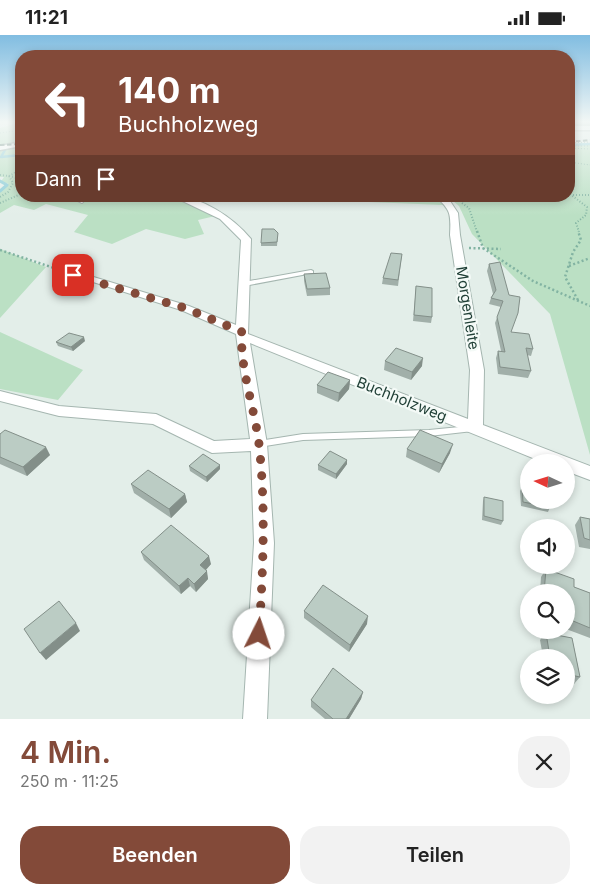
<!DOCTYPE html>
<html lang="de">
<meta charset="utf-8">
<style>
:root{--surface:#fff;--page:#f2f2f2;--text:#222;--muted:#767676;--accent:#834a39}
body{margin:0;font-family:Inter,sans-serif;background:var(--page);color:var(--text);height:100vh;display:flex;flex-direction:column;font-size:19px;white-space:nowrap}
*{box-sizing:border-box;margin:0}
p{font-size:16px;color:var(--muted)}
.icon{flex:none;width:28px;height:28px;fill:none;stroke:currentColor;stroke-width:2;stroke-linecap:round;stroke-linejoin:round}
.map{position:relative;height:684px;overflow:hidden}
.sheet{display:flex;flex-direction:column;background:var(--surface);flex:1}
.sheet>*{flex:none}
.top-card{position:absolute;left:15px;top:15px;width:560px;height:152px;border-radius:20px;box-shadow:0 2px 8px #0003;background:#834a39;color:#fff;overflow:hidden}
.needle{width:32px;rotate:274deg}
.buttons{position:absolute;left:520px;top:419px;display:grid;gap:10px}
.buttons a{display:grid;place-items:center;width:55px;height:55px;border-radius:50%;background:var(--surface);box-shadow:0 2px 8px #0003;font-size:25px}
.pin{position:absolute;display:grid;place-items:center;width:42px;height:42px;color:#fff;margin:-21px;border-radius:10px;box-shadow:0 2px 8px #0006}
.me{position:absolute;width:55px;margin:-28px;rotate:4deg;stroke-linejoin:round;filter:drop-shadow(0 0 4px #0008)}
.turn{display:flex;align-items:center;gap:18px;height:105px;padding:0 20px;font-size:22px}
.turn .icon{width:65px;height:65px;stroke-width:2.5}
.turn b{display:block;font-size:35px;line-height:42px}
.then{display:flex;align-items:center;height:48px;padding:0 20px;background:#0003;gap:10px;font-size:19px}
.round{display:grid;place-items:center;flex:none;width:52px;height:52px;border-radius:20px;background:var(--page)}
.headline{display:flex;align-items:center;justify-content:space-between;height:85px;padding:0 20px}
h1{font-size:30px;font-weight:600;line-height:38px;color:var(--accent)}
.button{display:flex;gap:10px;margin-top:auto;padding:10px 20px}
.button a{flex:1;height:58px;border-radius:20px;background:var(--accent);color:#fff;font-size:20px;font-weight:600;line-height:58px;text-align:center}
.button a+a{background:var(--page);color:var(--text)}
.status{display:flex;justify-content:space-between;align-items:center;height:35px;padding:0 25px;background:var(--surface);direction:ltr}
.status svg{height:14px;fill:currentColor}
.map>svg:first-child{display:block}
</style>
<div class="status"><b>11:21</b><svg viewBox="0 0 49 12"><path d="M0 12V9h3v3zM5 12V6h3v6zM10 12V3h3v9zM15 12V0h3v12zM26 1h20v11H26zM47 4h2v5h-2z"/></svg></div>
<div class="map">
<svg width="590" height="684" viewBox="0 0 590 684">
<rect width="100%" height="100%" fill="#e3eee9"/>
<!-- green -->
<path fill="#bbe0c4" d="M21 87V109L0 112V93Z
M590 108V420L550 279 472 199 459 171 447 161H569V109Z
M21 111V161H219L200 169 224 179 198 185 204 199 185 204 146 194 112 209 74 197 88 180 46 169 34 175 14 170 0 178V156L8 148H0L4 142H0V115Z
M289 161H433L443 170 344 166Z
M0 214 46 232 0 283Z
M0 297 83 335 58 365 0 354Z"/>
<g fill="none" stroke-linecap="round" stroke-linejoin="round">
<!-- stream-far1 -->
<path stroke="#88cbd6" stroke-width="2.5" d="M569 110 590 109
M0 113 5 115 1 122 21 120"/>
<!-- stream -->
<path stroke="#88cbd6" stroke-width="3" d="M0 146 7 150 0 156"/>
<!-- service casing -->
<g stroke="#a5b6b0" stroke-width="2">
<path id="service" d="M311 235 313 236V238L244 251 241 249 244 247Z
M470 391 473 392 474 394 473 396 429 401 303 405 259 412 256 411 255 409 256 407 259 406 303 399 429 395Z"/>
</g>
<!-- minor casing -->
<g stroke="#a5b6b0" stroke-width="2">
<path id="minor" d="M81 161H89L82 168 78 166Z
M172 161C201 161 233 182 251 204L248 299 468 384 470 335 450 200C451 179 451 175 435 161L448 163 458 178 460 200 484 335 483 390 590 431V445L566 436V428H545L250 308 267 409 274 508 267 684H243L254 508 251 416 212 418 153 389 59 381 0 366V356L59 371 156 379 214 406 250 404 236 299 181 275 68 239 69 237H77L189 271 236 290 241 205 220 184Z"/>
</g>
<!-- tertiary casing -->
<g stroke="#a5b6b0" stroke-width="3">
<path id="tertiary" d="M569 91H590V95H569Z
M21 107V111L0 115V111Z"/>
</g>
<!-- path-far2 -->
<path stroke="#82b3a2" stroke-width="1" stroke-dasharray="1 2" stroke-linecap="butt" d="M0 98 21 95
M569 108 590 107
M569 111H590
M569 113 590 114
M569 127 590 130"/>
<!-- path-far1 -->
<path stroke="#82b3a2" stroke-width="2" stroke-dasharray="1 2" stroke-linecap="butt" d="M0 140 9 141 21 134
M9 141 21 144
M570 159 587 172 586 180 576 188 579 197
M573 160H590
M0 162 8 157 13 148 9 141
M0 168 21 159
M462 168 469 173 477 197"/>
<!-- path -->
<path stroke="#82b3a2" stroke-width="2.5" stroke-dasharray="2 2.5" stroke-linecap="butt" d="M477 196 483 213 533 246 590 271
M469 213 501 214
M0 215 63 236
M569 231 590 223
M578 265 565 242 573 217 581 205 578 196"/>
<!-- service -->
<use href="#service" fill="#fff" fill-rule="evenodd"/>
<!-- minor -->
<use href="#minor" fill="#fff" fill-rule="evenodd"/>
<!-- tertiary -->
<use href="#tertiary" fill="#fff" fill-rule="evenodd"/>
<!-- rail -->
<path stroke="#5c7c72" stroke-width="2" stroke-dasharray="4.5 2.5" stroke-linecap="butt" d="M569 107 590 105
M0 110 21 109"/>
</g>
<!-- wall -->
<path fill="#a1afa9" d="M569 86H590V90H569Z
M278 198 277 211H261V208Z
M402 219 398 251 382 249 383 243Z
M500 227 511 297 533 314 531 321 527 320 531 336 528 343 498 339 496 323 498 316H501L495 288 501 272 489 269 491 263 493 259 487 236 489 229Z
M304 239 330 253V260L307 261 304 246Z
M416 251 432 282 431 288 413 286Z
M85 306 73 316 58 311 56 307Z
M385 326 422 331 411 345 384 335Z
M350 345 349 354 338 367 317 358V350Z
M0 399 50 420 27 441 0 429Z
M407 414 450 418 439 438 406 422Z
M347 425V429L336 444 318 435V430Z
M220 430V434L207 447 190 436 189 431Z
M131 449 185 459 187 467 171 483 134 458Z
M522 452 550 472 548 477 521 471 520 456Z
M484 462 503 486 501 490 482 485 483 466Z
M580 482 590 484V514L579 512 575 490Z
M141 517 211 529 206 535 208 544 196 557 190 551 181 559 144 525Z
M546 534 574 552 590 558V603L566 594V558H540L541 542Z
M304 576 367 589 349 617 304 583Z
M546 598 572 603 580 642 574 649 566 647V622H543L540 605Z
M363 657 361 664 349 684H325L311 672V665Z"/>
<!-- shaded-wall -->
<path fill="#838f89" d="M84 302 85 306 73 316 71 312Z
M423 323 422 331 411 345 412 337Z
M350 345 349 354 338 367 339 358Z
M453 409 450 418 439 438 442 429Z
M46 412 50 420 27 441 23 432Z
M347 425V429L336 444V439Z
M220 430V434L207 447 206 442Z
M185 459 187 467 171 483 169 474Z
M209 521 211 529 202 539 200 530Z
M207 536 208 544 196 557 194 549Z
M188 543 190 551 181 559 179 551Z
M368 581 367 589 349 617 350 610Z
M76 588 80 596 46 625 40 618Z
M363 657 361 664 349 684H346Z"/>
<!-- building -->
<path fill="#bbccc4" stroke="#838f89" d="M262 194H274L278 198 277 207 261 208Z
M391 218 402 219 398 245 383 243Z
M500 227 509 260 520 262 518 278 511 297 529 299 533 314 526 313 531 336 500 332 498 316 505 317 497 282 503 266 491 263 496 255 489 229Z
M326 238 330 253 307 254 304 239Z
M416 251 432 253V282L414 280Z
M69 298 84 302 71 312 56 307Z
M396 313 423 323 412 337 385 326Z
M328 337 350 345 339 358 317 350Z
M5 395 46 412 23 432 0 422V399Z
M420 395 453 409 442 429 407 414Z
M330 416 347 425 336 439 318 430Z
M203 419 220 430 206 442 189 431Z
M148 435 185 459 169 474 131 449Z
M522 452 529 453V465H549L550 472 523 467Z
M484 462 503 466V486L484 481Z
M580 482 590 484V505L584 503Z
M171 490 209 521 200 530 207 536 194 549 188 543 179 551 141 517Z
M546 534 574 544V552L590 558V593L566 583V558H544Z
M323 550 368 581 350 610 304 576Z
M59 566 76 588 40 618 24 594Z
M546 598 572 603 580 642 566 639V622H550Z
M333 633 363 657 346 684H333L311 665Z"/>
<!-- sky -->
<linearGradient id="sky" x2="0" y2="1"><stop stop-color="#81bde1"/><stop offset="0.48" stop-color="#f2f7f5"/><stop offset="1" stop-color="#f2f7f5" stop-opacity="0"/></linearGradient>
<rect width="590" height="181" fill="url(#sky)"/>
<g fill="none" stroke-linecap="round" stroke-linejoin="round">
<!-- route -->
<path stroke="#834a39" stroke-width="9" stroke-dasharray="0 16.2" d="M73 240 185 273 242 297C239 330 255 375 259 409 266 473 263 536 259 599"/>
</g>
<g text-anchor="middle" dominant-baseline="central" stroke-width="4.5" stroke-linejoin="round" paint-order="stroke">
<!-- street labels -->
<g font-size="15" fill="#214037" stroke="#f4faf7">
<text transform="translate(468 273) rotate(81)">Morgenleite</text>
<text transform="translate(402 364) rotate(22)">Buchholzweg</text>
</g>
</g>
</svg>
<div class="buttons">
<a><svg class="needle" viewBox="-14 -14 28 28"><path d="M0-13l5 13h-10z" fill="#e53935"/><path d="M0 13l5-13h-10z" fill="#767676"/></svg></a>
<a><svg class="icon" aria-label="sound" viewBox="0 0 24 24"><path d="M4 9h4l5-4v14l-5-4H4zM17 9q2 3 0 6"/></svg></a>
<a><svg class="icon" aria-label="search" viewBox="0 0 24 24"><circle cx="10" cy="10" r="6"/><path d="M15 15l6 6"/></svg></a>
<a><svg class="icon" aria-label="layers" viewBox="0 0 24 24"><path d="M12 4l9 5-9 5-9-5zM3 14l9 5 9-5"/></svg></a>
</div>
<div class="pin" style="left:73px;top:240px;background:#d93025"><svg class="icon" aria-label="arrive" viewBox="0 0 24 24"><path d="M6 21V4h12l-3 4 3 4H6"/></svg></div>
<svg class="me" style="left:259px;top:599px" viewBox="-20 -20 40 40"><circle r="19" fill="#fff"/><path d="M0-13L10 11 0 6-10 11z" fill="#834a39"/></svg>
<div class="top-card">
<div class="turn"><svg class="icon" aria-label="left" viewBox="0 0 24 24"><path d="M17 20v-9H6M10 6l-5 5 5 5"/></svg><div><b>140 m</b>Buchholzweg</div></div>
<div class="then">Dann<svg class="icon" aria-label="arrive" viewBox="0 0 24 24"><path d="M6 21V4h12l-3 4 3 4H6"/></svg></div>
</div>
</div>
<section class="sheet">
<div class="headline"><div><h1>4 Min.</h1><p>250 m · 11:25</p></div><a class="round"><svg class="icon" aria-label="close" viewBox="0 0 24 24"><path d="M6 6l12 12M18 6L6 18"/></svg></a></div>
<div class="button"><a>Beenden</a><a>Teilen</a></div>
</section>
